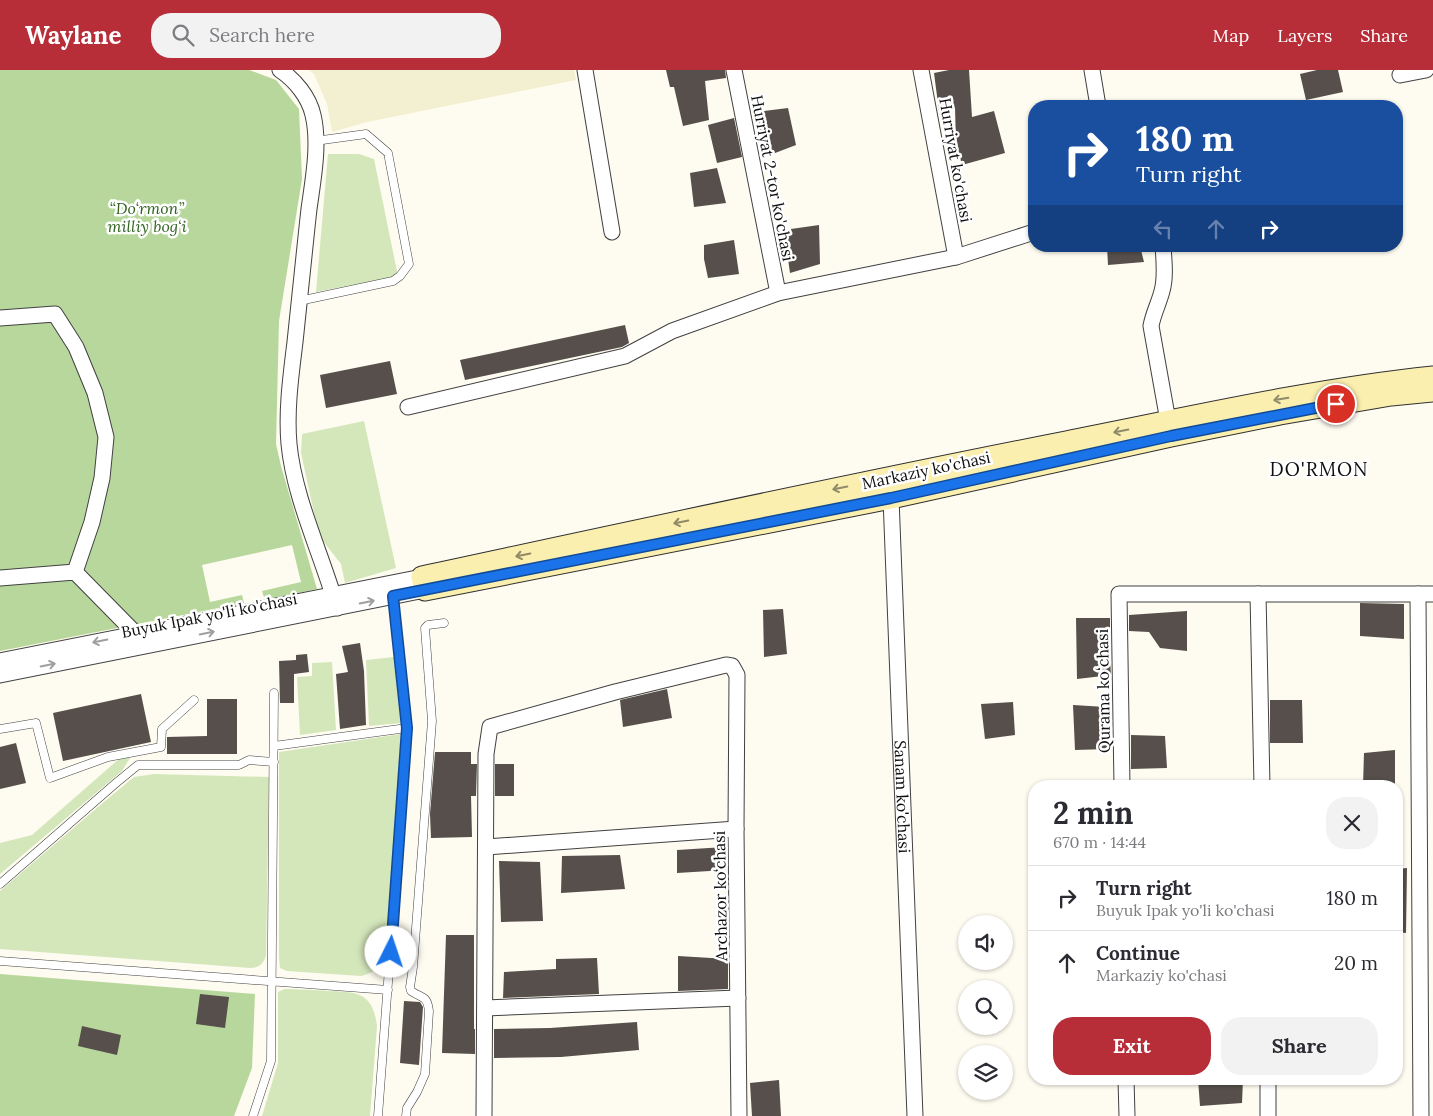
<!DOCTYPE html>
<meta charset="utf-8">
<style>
:root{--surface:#fff;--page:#f2f2f3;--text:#2b2b33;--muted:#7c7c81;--line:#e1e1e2;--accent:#b72e39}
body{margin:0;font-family:Lora,serif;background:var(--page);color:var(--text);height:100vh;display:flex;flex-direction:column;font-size:19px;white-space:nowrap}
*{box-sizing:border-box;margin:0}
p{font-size:16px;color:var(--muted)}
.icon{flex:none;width:28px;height:28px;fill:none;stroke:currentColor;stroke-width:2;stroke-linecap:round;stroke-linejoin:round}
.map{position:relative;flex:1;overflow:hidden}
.panel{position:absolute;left:1028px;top:710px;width:375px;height:305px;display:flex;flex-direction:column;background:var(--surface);border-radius:20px;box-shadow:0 1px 4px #0004}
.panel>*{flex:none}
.banner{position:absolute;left:1028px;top:30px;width:375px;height:152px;border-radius:20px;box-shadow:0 1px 4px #0004;background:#1a4fa0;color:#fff;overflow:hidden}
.controls{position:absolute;left:958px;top:845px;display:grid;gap:10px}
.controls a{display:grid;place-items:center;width:55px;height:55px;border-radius:50%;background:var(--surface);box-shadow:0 1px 4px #0004;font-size:25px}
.pin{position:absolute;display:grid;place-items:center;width:42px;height:42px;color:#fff;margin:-21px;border:2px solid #fff;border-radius:50%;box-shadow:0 1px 5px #0007}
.me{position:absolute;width:55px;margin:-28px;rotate:4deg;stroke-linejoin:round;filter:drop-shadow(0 0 4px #0008)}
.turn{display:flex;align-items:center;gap:18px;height:105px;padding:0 25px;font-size:22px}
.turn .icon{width:65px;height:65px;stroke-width:2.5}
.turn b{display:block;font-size:35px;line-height:42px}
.lanes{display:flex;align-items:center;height:48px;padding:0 25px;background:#0003;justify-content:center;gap:25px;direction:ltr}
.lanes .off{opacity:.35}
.round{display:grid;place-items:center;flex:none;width:52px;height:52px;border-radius:20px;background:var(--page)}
.summary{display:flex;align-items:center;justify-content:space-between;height:85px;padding:0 25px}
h1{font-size:30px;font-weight:700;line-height:38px}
.action{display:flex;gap:10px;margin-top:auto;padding:10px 25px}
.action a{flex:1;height:58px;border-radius:20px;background:var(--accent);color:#fff;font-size:20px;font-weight:700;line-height:58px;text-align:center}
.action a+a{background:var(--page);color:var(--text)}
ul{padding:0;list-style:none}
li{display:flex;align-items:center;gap:15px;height:65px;padding:0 25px;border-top:1px solid var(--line)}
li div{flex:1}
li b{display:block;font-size:19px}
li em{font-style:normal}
header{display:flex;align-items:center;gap:30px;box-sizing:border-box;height:70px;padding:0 25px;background:var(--accent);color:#fff}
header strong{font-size:24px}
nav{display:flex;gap:28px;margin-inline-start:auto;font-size:18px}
.search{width:350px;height:45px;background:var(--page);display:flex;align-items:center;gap:12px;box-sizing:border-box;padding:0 18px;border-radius:20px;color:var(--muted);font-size:19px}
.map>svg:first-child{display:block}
</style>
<header>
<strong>Waylane</strong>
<div class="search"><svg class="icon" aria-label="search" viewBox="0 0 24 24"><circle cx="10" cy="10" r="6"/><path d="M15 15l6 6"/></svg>Search here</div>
<nav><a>Map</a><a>Layers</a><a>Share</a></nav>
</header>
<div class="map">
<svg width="1433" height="1046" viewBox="0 0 1433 1046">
<rect width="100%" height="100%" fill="#fefbf0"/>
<!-- farmland -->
<path fill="#f3efd1" d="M309 0H574L576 10 367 52 332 62 327 34 314 4Z"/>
<!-- green -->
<path fill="#d4e7bb" d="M328 84H359L374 89 398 206 316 222Z
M364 351 396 498 345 513 341 494 319 466 301 383 302 364Z
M394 587 401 653 369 656 366 590Z
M332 592 336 660 300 665 297 607 312 606V593Z
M401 664 386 883C381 897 376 902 361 906L287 901 280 898 279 887V682Z
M120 688H130L122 701 0 804V773L32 765Z
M154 704 269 707 266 886C263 894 259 898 250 898L0 879V821L105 731 134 707Z
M285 919C299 919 314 920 328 921 357 922 373 922 377 956L370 1046H262L278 993V922Z"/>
<!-- forest -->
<path fill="#b8d79c" d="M0 0H249L276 10 299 39 302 109 279 251 276 374 281 396 317 519 265 530 262 521 301 512 292 475 202 495 210 532 242 525 244 533 0 581Z
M0 904 255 924 252 998 234 1046H0Z"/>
<!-- building -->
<path fill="#564f4b" d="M666 0H725L726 8 705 11 709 50 683 56 674 17H670Z
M949 0H969L972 47 994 41 1005 83 962 95 956 73 955 38 939 41 934 3Z
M1317 0H1338L1343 22 1306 30 1300 4Z
M788 38 796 75 762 88 756 42Z
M734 48 742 87 717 93 708 55Z
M717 98 726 133 694 137 690 103Z
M819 155 820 194 790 203 784 160Z
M734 170 739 204 708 208 704 189V175Z
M1107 176H1140L1144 192 1108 195Z
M625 255 629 273 622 277 465 310 460 290Z
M390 291 397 324 326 338 320 305Z
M1360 533 1404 534V569L1360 566Z
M783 539 787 584 764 587 763 540Z
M1187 541V581L1160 578 1149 562 1129 561V545Z
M1076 548H1110V561H1108L1111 605 1077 609Z
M360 573 364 601 366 655 340 659 336 604 348 602 342 576Z
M307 584 309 602 294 604V633H280L279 591 296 590V585Z
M667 619 672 648 623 657 620 630Z
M141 624 151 672 63 691 53 643Z
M207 629H237V684H167V667L207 666Z
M1270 630H1302L1303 673H1270Z
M1013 632 1015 665 985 669 981 634Z
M1073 635 1106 637 1109 679 1075 680Z
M1131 665 1165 666 1167 698 1131 699Z
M16 673 26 713 0 719V677Z
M1395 680V716H1363L1364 683Z
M435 682H471V694H477L476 726H471L472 767 431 768 430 744Z
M495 694H514V726H495Z
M725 777 726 800 677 803V780Z
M620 785 625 819 561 823 562 786Z
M499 791 540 792 543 851 501 852Z
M1407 798 1406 863 1396 862V799Z
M446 865H474V959H475V984L442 983Z
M678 886 728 889V919L678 921Z
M597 888 599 924 503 928 504 902 556 899V889Z
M200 924 229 927 225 958 196 954Z
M404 931 420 932 423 937 419 995 400 993Z
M637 952 639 980 561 987 494 988V959L550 958Z
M82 956 121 965 117 985 78 976Z
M1198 1009H1243L1242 1033 1200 1036Z
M779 1010 781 1046H752L750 1013Z"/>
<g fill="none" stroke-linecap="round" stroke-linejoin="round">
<!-- lane casing -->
<g stroke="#414141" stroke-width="9">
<path id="lane" d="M299 231 393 211 400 206 409 194 388 83 366 64 315 71
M0 659 36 653 50 708 108 687 161 677 162 659 194 630
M274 676 407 658
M0 814 116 713 138 695H239L249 690 274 692
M0 891 388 920
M253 1046 271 991 274 623
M378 1046 407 658 393 526
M406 1046 407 1038 417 1022 425 1004 429 941C427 925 423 929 411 921L410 917 413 897 432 651 425 558 428 555 444 553"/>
</g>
<!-- street casing -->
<g stroke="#414141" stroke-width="17">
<g id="street">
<path d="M280 0C295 10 309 27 313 45 320 74 313 110 309 139 304 183 300 227 295 272 291 305 286 340 289 374 294 428 322 485 337 538"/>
<path d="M585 0 612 162"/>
<path d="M734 0 778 223"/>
<path d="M921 0 956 187"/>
<path d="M1092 0 1098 36"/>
<path d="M1400 5 1426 0"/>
<path d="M1163 176C1164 191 1166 207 1162 221 1159 233 1153 244 1151 256L1168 351"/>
<path d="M0 248 55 244 76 277 95 323 106 367 102 408 92 452 75 502"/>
<path d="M408 337 625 286 672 261 778 223 956 187 1034 162"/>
<path id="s1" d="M891 428 915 1046"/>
<path d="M0 508 75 502 136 564 138 571"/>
<path d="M1258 524 1262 716"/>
<path d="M1418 524 1421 1046"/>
<path d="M0 591 422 507"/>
<path d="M0 605 425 520"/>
<path d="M1122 716 1119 524H1433"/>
<path d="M486 777 736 759"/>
<path d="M485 938 738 928"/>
<path d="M1126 1009 1127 1046"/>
<path d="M1268 1009V1046"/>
<path d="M484 1046 486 684 490 657 615 622 726 595 732 596 737 605 736 759 739 1046"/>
</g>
</g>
<!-- secondary casing -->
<g stroke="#303030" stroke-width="23">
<path id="secondary" d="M1433 307C1309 320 1188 348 1066 372 851 414 636 461 422 507L425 520 891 428 1171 366 1280 344 1391 325 1433 321"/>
</g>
<!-- lane -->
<use href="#lane" stroke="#fff" stroke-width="8"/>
<!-- street -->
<use href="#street" stroke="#fff" stroke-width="15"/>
<!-- secondary -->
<use href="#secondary" stroke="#faefaf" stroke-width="21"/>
</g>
<!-- one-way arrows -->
<defs><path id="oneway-shaft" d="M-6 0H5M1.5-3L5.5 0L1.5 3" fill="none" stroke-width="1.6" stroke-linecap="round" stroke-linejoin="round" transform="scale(1.25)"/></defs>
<g stroke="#908a67">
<use href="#oneway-shaft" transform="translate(1281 329) rotate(170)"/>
<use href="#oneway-shaft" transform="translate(1121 361) rotate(169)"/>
<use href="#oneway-shaft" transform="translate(840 418) rotate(168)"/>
<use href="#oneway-shaft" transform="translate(681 452) rotate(168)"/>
<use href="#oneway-shaft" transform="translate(523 485) rotate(168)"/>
</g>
<g stroke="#9f9f9f">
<use href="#oneway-shaft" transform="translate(367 532) rotate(-11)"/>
<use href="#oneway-shaft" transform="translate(207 563) rotate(-11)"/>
<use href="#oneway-shaft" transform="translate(100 571) rotate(169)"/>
<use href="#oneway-shaft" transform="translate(48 595) rotate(-11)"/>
</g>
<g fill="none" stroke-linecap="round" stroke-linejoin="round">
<!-- route casing -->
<g stroke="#114b97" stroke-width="12">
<path id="route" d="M391 882 407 658 393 526 891 428 1171 366 1336 334"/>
</g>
<!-- route -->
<use href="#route" stroke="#1a73e8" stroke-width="9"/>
</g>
<g text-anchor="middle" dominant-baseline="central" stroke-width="5" stroke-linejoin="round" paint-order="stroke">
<!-- street labels -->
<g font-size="16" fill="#0e0e0e" stroke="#fff">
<text transform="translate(956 90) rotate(80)">Hurriyat ko'chasi</text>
<text transform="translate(773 108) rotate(79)">Hurriyat 2-tor ko'chasi</text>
<text transform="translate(926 400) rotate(-12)">Markaziy ko'chasi</text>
<text transform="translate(209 545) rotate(-11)">Buyuk Ipak yo'li ko'chasi</text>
<text transform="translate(1103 621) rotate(-91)">Qurama koʻchasi</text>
<text stroke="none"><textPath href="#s1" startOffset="299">Sanam ko'chasi</textPath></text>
<text transform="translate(720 826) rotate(-91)">Archazor ko‘chasi</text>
</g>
<!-- park labels -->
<g font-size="16" font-style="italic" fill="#326322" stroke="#fff">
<text x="147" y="138">“Do‘rmon”<tspan x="147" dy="18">milliy bog‘i</tspan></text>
</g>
<!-- quarter labels -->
<g font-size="19" letter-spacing="1" fill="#0e0e0e" stroke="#fff">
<text x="1319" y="399">DO'RMON</text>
</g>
</g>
</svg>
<div class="controls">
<a><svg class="icon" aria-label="sound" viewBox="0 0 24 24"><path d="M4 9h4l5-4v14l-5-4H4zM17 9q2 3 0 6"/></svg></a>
<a><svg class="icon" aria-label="search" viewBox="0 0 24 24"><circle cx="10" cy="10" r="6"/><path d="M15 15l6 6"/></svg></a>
<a><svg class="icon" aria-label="layers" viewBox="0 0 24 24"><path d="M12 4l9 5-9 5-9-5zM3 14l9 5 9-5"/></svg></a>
</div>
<div class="pin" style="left:1336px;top:334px;background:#d93025"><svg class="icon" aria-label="arrive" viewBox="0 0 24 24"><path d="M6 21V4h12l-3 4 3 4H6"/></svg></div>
<svg class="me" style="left:391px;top:882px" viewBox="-20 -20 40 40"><circle r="19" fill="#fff"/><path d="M0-13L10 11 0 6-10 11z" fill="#1a73e8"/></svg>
<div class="banner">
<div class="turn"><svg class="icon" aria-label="right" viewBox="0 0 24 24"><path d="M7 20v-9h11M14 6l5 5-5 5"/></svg><div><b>180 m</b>Turn right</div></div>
<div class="lanes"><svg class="icon off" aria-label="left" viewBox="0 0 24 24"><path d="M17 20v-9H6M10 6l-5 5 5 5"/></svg><svg class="icon off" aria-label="ahead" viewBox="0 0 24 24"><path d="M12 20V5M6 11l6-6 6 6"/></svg><svg class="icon" aria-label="right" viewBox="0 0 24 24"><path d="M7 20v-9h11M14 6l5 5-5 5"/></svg></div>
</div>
<section class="panel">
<div class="summary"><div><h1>2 min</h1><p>670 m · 14:44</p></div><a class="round"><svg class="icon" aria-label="close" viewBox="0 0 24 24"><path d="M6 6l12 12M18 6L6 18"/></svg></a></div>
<ul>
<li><svg class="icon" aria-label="right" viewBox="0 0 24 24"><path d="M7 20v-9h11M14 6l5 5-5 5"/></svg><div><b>Turn right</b><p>Buyuk Ipak yo'li ko'chasi</p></div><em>180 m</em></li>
<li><svg class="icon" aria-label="ahead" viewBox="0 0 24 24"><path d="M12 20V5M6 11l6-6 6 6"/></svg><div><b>Continue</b><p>Markaziy ko'chasi</p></div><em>20 m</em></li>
</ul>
<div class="action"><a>Exit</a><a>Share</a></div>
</section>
</div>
